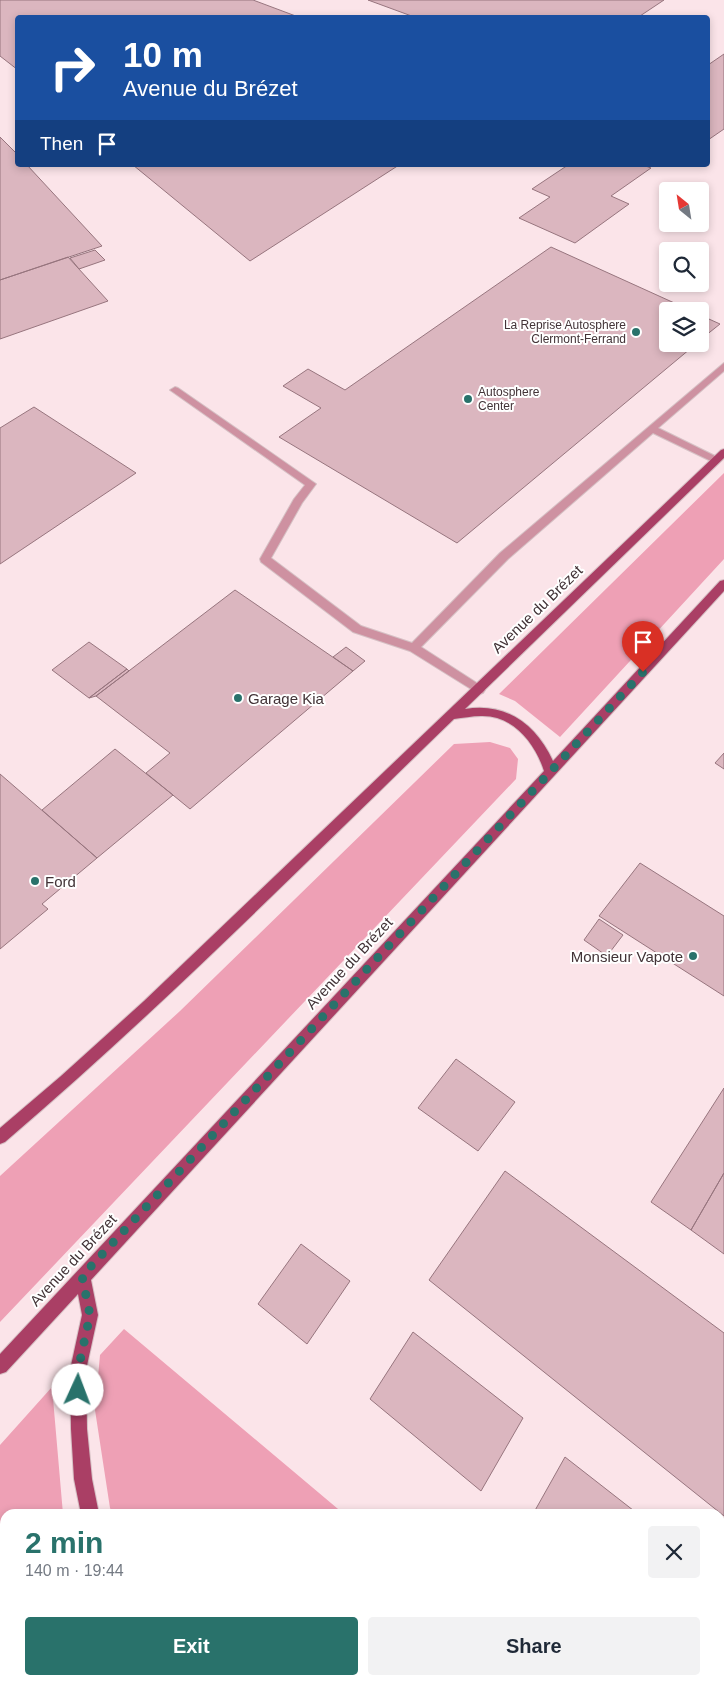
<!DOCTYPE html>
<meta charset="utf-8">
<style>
:root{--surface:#fff;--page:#f2f2f3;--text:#1f2937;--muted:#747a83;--accent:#29726b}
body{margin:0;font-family:Helvetica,sans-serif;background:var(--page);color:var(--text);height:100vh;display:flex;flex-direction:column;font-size:19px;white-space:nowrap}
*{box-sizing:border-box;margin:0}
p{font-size:16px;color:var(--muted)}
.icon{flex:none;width:28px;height:28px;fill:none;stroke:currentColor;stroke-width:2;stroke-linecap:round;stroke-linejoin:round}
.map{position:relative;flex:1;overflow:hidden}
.details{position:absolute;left:0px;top:1509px;width:725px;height:176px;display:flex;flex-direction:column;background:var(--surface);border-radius:15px 15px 0 0;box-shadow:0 2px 8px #0003}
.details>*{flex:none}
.hud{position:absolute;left:15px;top:15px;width:695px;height:152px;border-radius:5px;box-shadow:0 2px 8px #0003;background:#1a4fa0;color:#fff;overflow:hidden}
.needle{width:32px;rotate:330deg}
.tools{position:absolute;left:659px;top:182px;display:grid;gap:10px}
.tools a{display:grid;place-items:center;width:50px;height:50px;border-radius:5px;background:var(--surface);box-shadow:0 2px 8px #0003;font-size:25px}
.pin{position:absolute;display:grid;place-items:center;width:42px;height:42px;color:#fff;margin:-51px -21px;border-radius:50% 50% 50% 0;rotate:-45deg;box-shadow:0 0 5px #0007}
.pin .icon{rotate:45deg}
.me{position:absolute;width:55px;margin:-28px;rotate:2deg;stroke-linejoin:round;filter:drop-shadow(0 0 4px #0008)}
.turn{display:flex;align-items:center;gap:18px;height:105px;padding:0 25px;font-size:22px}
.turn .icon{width:65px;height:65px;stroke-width:2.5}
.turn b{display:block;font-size:35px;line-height:42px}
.then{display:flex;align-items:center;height:48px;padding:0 25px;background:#0003;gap:10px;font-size:19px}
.round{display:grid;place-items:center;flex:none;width:52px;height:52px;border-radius:5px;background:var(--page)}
.head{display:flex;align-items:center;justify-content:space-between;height:85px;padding:0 25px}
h1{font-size:30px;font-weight:800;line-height:38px;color:var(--accent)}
.cta{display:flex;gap:10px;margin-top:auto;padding:10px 25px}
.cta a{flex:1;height:58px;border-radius:5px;background:var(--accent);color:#fff;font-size:20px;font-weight:800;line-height:58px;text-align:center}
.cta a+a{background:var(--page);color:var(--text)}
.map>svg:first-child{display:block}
</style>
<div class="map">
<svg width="724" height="1684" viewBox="0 0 724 1684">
<rect width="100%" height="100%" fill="#fbe4e9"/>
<!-- green -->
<path fill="#eea0b5" d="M724 473V559L560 737 515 701 499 694Z
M490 742 510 748 518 759 516 779 0 1322V1176L180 1011 454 744Z
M124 1329 344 1514H113L110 1508 95 1410 100 1355Z
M52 1387 63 1514H5V1680H137L142 1684H0V1445Z
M724 1627V1684H259L252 1680H720V1628Z"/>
<!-- building -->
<path fill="#dbb6bf" stroke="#97757e" d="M0 0H253L301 18H18V70L0 56Z
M368 0H664L637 18H417Z
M724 54V129L708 140V65Z
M0 137 18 155V165H27L102 246 0 280Z
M133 165H399L250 261Z
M568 165H643L651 168 611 196 629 204 575 243 519 218 550 197 532 189Z
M551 247 692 311H668V344H696L457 543 279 437 321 408 283 386 308 369 345 390Z
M95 250 105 260 79 269 70 258Z
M68 257 108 301 0 339V280Z
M700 315 720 324 700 340Z
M34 407 136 473 0 564V428Z
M235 590 353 671 190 809 146 773 170 753 96 696Z
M89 642 127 669 89 698 52 670Z
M346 647 365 661 353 671 333 657Z
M127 669 129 671 96 696 89 698Z
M115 749 173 795 97 858 42 810Z
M724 753V769L715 763Z
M0 774 97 858 42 904 48 909 0 949Z
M640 863 724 916V996L599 916Z
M599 919 623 935 607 956 584 940Z
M456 1059 515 1102 478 1151 418 1108Z
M724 1088V1173L691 1230 651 1202Z
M505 1171 724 1333V1516L429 1280Z
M724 1173V1254L691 1230Z
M301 1244 350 1281 307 1344 258 1304Z
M413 1332 523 1418 481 1491 370 1399Z
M565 1457 638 1514H533Z"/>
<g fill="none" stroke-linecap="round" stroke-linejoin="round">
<!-- minor casing -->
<g stroke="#d6c1c5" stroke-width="2">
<path id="minor" d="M724 363V371L658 428 719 458V462H713L653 433 508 559 421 647 483 687 485 690 483 693 479 694 410 651 353 632 261 562 260 559 294 499 305 485 170 390 175 387 178 388 316 484 302 503 271 558 361 626 412 643 500 553Z"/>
</g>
<!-- major casing -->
<g stroke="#d6c1c5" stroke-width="2">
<path id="major" d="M724 449V458L465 709C506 702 536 724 553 761L720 581 724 580V591L91 1280 98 1315 86 1370 87 1429 92 1479 99 1514H81L74 1479 71 1429 70 1370 82 1315 78 1294 6 1372 0 1374V1354L544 771C535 743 513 715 481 716 472 716 463 718 454 719 306 862 161 1009 5 1142L0 1144V1128L61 1076 144 1001 721 450Z
M177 1680H198L199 1684H178Z"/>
</g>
<!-- minor -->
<use href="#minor" fill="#ce91a1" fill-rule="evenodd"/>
<!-- major -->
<use href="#major" fill="#aa3f65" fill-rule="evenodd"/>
</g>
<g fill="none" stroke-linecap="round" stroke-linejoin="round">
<!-- route -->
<path stroke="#29726b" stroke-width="9" stroke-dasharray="0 16.2" d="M78 1390V1370L90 1315 82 1276 643 672"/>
</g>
<!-- markers -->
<g fill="#29726b" stroke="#fff" stroke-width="2">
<circle cx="636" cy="332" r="5"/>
<circle cx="468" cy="399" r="5"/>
<circle cx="238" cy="698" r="5"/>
<circle cx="35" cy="881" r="5"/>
<circle cx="693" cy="956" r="5"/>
</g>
<g text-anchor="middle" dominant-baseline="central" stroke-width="4" stroke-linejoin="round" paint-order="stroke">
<!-- far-poi labels -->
<g font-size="12" fill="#423337" stroke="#fff" text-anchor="end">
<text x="626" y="325">La Reprise Autosphere<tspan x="626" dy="14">Clermont-Ferrand</tspan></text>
<text x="478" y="392" text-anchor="start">Autosphere<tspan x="478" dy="14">Center</tspan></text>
</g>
<!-- street labels -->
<g font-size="15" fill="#423337" stroke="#fff">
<text transform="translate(537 609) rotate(-44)">Avenue du Brézet</text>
<text transform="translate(349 963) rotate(-47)">Avenue du Brézet</text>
<text transform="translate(73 1260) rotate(-47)">Avenue du Brézet</text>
</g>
<!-- poi labels -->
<g font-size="15" fill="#423337" stroke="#fff" text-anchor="start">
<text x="248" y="698">Garage Kia</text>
<text x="45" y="881">Ford</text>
<text x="683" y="956" text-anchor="end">Monsieur Vapote</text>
</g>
</g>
</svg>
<div class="tools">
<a><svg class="needle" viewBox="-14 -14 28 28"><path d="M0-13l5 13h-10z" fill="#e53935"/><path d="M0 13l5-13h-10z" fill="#747a83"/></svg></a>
<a><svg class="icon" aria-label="search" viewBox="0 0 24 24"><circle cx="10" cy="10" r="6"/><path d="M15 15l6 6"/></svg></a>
<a><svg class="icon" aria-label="layers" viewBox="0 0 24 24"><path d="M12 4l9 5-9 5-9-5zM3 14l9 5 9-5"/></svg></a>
</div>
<div class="pin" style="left:643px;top:672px;background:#d93025"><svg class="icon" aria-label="arrive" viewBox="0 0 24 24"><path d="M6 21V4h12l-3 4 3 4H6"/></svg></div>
<svg class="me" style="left:78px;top:1390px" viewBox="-20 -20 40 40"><circle r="19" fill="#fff"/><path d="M0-13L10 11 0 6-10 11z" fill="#29726b"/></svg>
<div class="hud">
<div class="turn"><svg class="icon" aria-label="right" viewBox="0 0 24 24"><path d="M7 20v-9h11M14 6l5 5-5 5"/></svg><div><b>10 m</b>Avenue du Brézet</div></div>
<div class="then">Then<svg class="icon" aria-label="arrive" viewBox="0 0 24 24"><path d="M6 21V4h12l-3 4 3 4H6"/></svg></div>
</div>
<section class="details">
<div class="head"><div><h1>2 min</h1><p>140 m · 19:44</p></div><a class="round"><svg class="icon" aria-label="close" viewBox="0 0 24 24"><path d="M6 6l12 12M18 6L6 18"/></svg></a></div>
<div class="cta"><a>Exit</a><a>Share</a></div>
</section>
</div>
